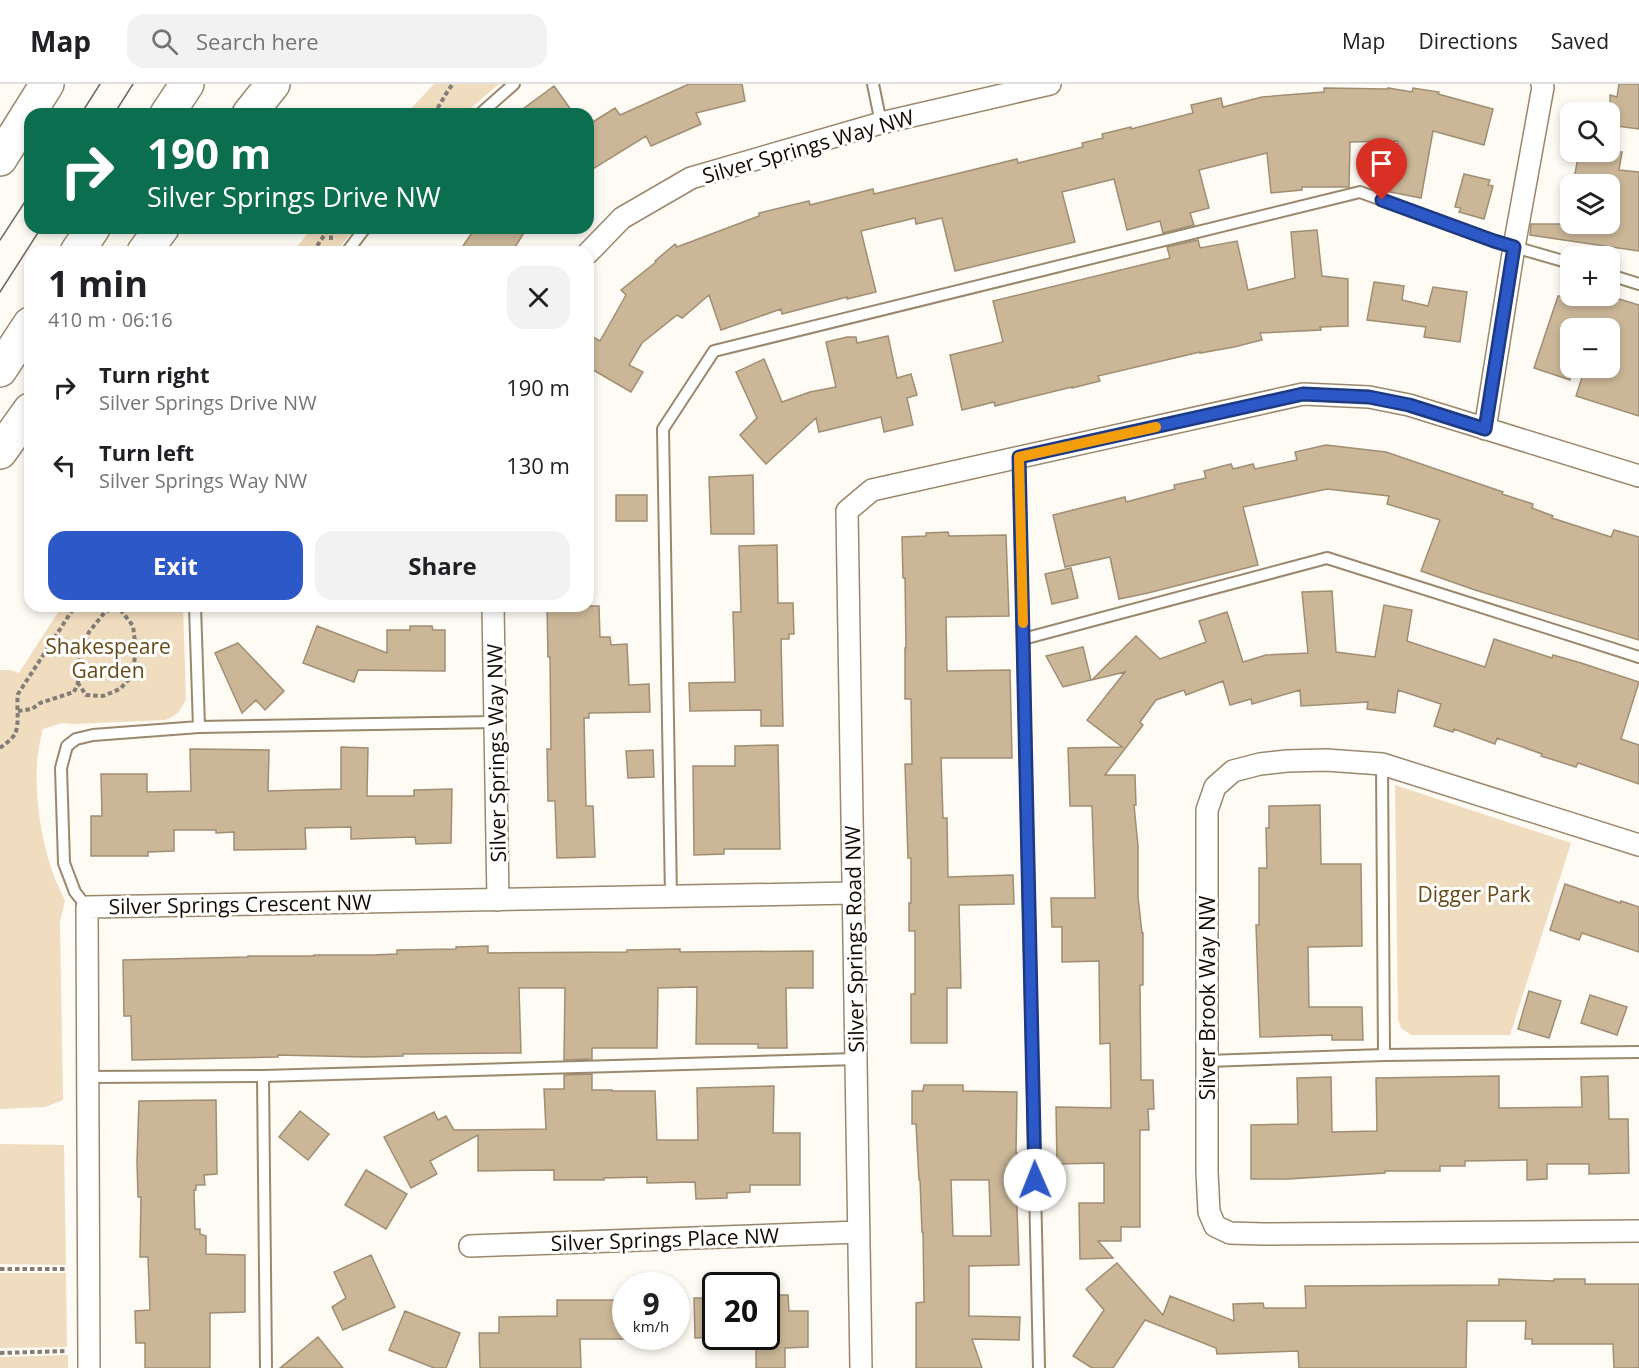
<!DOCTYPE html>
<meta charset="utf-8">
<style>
:root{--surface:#fff;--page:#f2f2f2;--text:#202124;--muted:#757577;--line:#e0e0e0;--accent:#2d58c7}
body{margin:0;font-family:"Open Sans",sans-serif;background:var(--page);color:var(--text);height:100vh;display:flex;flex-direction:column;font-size:22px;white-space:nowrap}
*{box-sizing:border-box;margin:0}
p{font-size:20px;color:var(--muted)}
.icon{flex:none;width:33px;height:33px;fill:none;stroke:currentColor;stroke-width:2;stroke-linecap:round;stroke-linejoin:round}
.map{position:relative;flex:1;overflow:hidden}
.details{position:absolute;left:24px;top:162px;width:570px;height:366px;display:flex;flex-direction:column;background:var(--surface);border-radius:18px;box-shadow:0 3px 9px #0003}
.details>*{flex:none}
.top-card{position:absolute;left:24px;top:24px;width:570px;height:126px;border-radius:18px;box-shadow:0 3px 9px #0003;background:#0b6e4f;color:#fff;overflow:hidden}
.buttons{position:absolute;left:1560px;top:18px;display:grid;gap:12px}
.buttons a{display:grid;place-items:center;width:60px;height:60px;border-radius:12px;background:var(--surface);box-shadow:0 3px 9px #0003;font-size:30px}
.speed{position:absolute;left:612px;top:1188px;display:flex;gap:12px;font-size:30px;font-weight:700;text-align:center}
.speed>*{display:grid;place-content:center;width:78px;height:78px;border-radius:50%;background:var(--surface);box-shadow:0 3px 9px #0003;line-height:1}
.speed small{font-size:15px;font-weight:400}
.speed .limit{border:3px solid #111;border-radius:9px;background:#fff;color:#111}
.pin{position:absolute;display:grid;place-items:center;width:51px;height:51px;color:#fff;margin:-62px -26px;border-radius:50% 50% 50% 0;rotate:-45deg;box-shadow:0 0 6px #0007}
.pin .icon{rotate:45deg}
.me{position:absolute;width:66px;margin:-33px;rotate:359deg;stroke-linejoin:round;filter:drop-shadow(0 0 4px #0008)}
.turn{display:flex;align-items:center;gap:21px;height:126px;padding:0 24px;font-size:27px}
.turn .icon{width:78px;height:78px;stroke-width:2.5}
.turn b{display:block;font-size:42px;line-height:51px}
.round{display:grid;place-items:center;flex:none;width:63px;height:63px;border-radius:18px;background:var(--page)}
.headline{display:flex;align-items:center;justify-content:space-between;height:102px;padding:0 24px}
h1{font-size:36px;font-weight:700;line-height:45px}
.action{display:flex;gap:12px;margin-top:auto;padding:12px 24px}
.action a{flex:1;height:69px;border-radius:18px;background:var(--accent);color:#fff;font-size:24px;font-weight:700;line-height:69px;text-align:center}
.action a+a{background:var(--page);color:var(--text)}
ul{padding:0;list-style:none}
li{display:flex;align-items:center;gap:18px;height:78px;padding:0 24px}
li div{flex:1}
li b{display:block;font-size:22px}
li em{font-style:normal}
header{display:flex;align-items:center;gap:36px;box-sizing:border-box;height:84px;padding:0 30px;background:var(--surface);border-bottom:2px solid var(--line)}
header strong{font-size:28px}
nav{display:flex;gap:33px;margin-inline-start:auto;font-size:21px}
.search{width:420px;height:54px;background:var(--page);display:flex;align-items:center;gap:15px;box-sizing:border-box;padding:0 21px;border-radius:18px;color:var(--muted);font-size:22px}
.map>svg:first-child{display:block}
</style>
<header>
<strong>Map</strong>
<div class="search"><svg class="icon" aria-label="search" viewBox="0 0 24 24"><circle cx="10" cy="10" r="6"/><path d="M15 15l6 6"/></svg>Search here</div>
<nav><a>Map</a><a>Directions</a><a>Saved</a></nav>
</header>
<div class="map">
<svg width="1639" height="1284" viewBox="0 0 1639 1284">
<rect width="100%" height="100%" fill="#fefaf4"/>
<!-- green -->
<path fill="#f0dcbe" d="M434 0H499L464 30H406Z
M312 144H355L336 168H293Z
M62 522H183L186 615C181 626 177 632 165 636L74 640 62 639 43 645C28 694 41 772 65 816L60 838 63 1016 45 1023 0 1025V586H10L19 589Z
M1395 701 1571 759 1510 951H1411L1401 944 1398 935Z
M0 1060 64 1061 66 1181 0 1180Z
M0 1189H66L67 1263 0 1264Z
M68 1271V1284H0V1273Z"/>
<!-- building -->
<path fill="#cbb798" stroke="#a08e73" stroke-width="1.5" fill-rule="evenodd" d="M689 0H742L745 17 696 29 701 40 651 62 646 52 588 88V41L615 24 620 31Z
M1619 0H1639V45L1610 41V11L1617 13Z
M554 2 574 30H516Z
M1324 4 1388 5V4L1412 8 1413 4 1439 8 1438 10 1493 25 1484 61 1433 47 1421 114 1390 108 1398 57 1350 58 1349 103H1302V106L1271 109 1267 69 1199 86 1209 124 1190 129 1194 141 1163 149 1160 137 1127 146 1114 95 1062 108 1075 158 955 187 942 134 916 140 915 134 861 147 876 208 847 215V213L782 230 781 225 721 246 709 211 682 234 677 231 642 259 629 281 643 288 631 308 588 283V250L600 257 626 211 621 206 656 178 655 177 675 160 677 163 759 132V129L809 117 810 121 873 105 874 110 1017 75 1018 79 1083 63 1082 59 1103 54 1102 50 1131 43V45L1193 29 1191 21 1221 14 1223 23 1262 13 1324 8Z
M1579 68H1622L1619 86 1639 88V167L1530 151 1531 140H1610V100H1573Z
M1464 90 1490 96 1488 101 1493 102 1484 135 1459 128 1461 124 1455 123Z
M475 144H527L512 168H459Z
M1317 146 1322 192 1348 195V242L1320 243 1321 246 1260 249 1262 256 1234 263 1200 269V268L1098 292 1100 297 1072 304V303L995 322 994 318 962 326 950 271 1003 258 993 217 1170 174 1167 163 1198 156 1200 164 1237 157 1248 206 1295 194 1291 148Z
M1374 198 1404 202 1402 216 1428 222 1433 203 1467 208 1460 258 1424 253 1426 243 1367 236Z
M1558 212H1609L1639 221V332L1576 312 1585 284H1610V244H1570V296L1534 284Z
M888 252 897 294 911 290 917 311 907 314 913 341 884 348 881 333 819 348 816 334 766 380 740 351 757 334 736 288 764 275 782 318 810 308 836 303 826 258 847 253H856L857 259Z
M1326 361 1386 368 1503 408 1502 410 1533 420 1532 424 1553 432 1552 434 1611 453 1614 446 1639 453V556L1475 506 1421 487 1440 436 1387 420 1389 412 1327 405 1243 423 1258 481 1148 509 1119 515 1110 473 1065 483 1053 431 1125 413 1126 418 1175 405 1174 401 1206 394 1204 387 1231 380 1233 385 1253 380 1255 385 1297 376 1295 368Z
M753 391 754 450H711L709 393Z
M616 411H647V437H616Z
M948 448 949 452 1006 451 1009 532 946 533 947 587 1010 586 1012 674H941L943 734H947L948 793 1013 791 1014 820 959 821 961 904H947V959H911V910H915V847H909V819H911V774H908L905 680H912L911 615H905V564H906L905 494H903L902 453 926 452V449Z
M777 461 778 519H793L794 550H789V555H781L783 642H761V626L690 627 689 599 735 598 733 528H741L739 462Z
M1071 484 1078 514 1052 520 1045 490Z
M1332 507 1336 568 1375 573 1384 521 1412 526 1407 557 1485 583 1494 555 1552 574 1553 571 1581 579 1639 598 1621 655 1639 661V700L1578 679 1576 683 1541 672 1542 670 1497 654 1495 660 1454 645 1453 648 1434 642 1441 620 1398 606 1395 629 1367 625 1368 618 1301 622 1300 606 1252 620 1251 615 1230 621 1223 597 1186 611 1184 606 1156 616 1140 638 1143 641 1105 691H1135L1136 721H1134L1138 762V813L1142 849H1143V901H1140L1141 996H1153L1154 1025H1148L1149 1046H1140V1143H1121V1157H1098L1113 1174 1080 1175 1079 1119H1104V1079L1057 1080 1056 1023 1111 1024 1110 959 1100 960 1099 877 1062 878V843H1052L1051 814H1095L1092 722H1070L1068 664 1122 663 1087 636 1125 588 1092 596 1136 552 1160 575 1206 558 1199 537 1227 528 1243 578 1266 571 1308 569 1302 508Z
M547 522H599L600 553H610L611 561 627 560 629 601 649 600 650 628 589 629V634H584L586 722H593L595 773 557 774 555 717H548L547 665H551L550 573H548Z
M317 542 387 569V546H410V542H432L433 546H445V587L358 586 354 598 303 579Z
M238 559 284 607 265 626 256 616 242 629 215 569Z
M1083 563 1091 596 1063 603 1046 572Z
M778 661 780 765H724V770L694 771 693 682H735V662Z
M341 663 368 664 367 712H414V706L452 705 451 759 416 760 415 753 351 755V743L305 744 306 765 234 766V748L216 749V746H174V767L148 768V772H91V732H102L101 690H147V708L191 707 190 665 269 666 268 707 341 705Z
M653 666 654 693 628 694 626 667Z
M1320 721 1321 780H1361L1362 862 1308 863 1309 923H1362L1363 956H1332V951L1260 953 1256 841H1259V784H1267L1266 744H1269V722Z
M1565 800 1620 819 1621 817 1639 823V868L1582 849 1579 856 1550 846Z
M488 862V869L627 868V866L680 865V868L813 867V904H786L787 964H758V960H696L697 903 658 904 657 964H592V975L564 976 565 904H519L521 969 403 970V972L365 973 278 971V973L132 976 131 932H124L123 876 248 873V872H314V871H373L397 870V866L456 865V863Z
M1529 907 1561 917 1549 954 1518 945Z
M1590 911 1627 923 1617 951 1581 939Z
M592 990V1006H612V1007H655L657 1056H698L697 1004 774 1002 773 1049H800V1101H750V1108L727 1109V1114L696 1115 695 1098 647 1099V1093L604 1094V1096H554V1086L478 1087V1051L430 1077 437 1090 411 1104 384 1053 434 1028 438 1036 446 1032 454 1046 546 1045 544 1005H564V991Z
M1499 992V1024L1582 1023 1581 993 1608 992 1609 1035H1628L1629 1089 1589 1090V1080H1547V1095L1527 1096V1076L1465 1077V1082H1440V1087H1385V1089L1288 1095H1251V1041L1298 1040 1297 994 1331 993 1332 1048 1377 1047 1376 994Z
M924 1001H963V1007L1017 1008 1016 1069H1017L1018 1097H1016L1019 1181 969 1182V1232L1020 1233 1019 1256 972 1255 982 1284H916V1219L924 1218 923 1148H922L920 1096H919L916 1040H912V1007H923ZM951 1096H989L991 1152H953Z
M216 1016 217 1090 204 1091 205 1101H196V1106H194L195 1145H200V1150L206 1152V1170L245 1171V1228L210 1229V1284H145V1259H136L135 1227 150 1226 148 1173H140L141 1113H138L137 1077 139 1017Z
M300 1027 329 1050 308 1076 279 1053Z
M366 1086 407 1110 386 1145 345 1121Z
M371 1171 395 1223 343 1246 332 1223 346 1214 334 1188Z
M1117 1179 1163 1231 1170 1212 1234 1237 1233 1220 1263 1219 1264 1224H1306L1305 1202 1499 1201V1195L1554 1197V1195H1585V1200H1639V1284H1614L1613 1260H1532V1255H1525L1526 1237H1467L1466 1284H1299L1298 1267 1217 1270 1216 1264 1145 1236 1113 1284H1092L1073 1272 1104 1226 1086 1205Z
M766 1211H788L789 1227H808V1263L785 1264V1284H756V1252H766Z
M694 1214H716V1253L695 1254Z
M557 1216H626V1255H580L581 1284H480L479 1249H499V1233L557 1232Z
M405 1227 460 1249 446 1284H434L389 1266Z
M318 1253 343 1284H280Z"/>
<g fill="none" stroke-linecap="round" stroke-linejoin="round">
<!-- service casing -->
<g stroke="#9a886d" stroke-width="14">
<path id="service" d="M873 0 881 39
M480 30 514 0
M347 168 365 144
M1610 191 1639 200
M1019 373 1039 1284
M195 522 199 643
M1023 555 1327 474 1639 573
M1382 680 1384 971
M671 813 663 345 714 267 1360 108 1494 157 1570 179
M87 823 75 808 64 779 61 684 67 662 76 655 93 651 199 643 495 638
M1207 977 1384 971 1639 968
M263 992 266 1284
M88 993 263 992 856 975"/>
</g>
<!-- minor casing -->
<g stroke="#9a886d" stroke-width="24">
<path id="minor" d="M588 169 622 134 691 94 881 39 1050 0
M1485 345 1514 163 1543 3 1542 0
M493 522 498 816
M1639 761 1382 680 1326 676 1287 677 1260 680 1233 687 1215 703 1207 726V1088L1209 1128 1215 1142 1230 1149 1263 1150 1639 1147
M470 1162 859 1148
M89 1284 87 823 853 809
M861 1284 847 427 872 406 1303 310 1369 313 1409 321 1639 392"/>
</g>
<!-- motorway casing -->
<g stroke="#9a886d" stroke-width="36">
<path id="motorway" d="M167 30 187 0
M249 30 273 0
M0 75 47 0
M77 168 93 144
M144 168 162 144
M0 286 30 240
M0 368 30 326"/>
</g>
<!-- path -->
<path stroke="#837d76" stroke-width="4" stroke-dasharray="4.5 3" stroke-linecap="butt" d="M433 30C441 21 445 9 453 0
M331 144V158
M313 168 329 144
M18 627 32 625 40 619 74 608 78 599 77 585 83 562 89 548 105 528 115 524 120 525 133 542 136 566 132 592 120 605 103 612 86 611 78 599
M0 664C4 661 12 655 15 650 20 639 16 622 18 610L75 522
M0 1185H65
M0 1269 67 1267"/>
<!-- service -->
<use href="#service" stroke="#fff" stroke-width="10"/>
<!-- minor -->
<use href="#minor" stroke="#fff" stroke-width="21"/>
<!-- motorway -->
<use href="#motorway" stroke="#fff" stroke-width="33"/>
<!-- tram -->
<path stroke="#6e6861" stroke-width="1.5" d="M81 30 100 0
M114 30 133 0
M0 156 30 110
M0 208 41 144"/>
</g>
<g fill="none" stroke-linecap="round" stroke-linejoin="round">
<!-- route casing -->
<g stroke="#1d3981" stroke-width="15">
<path id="route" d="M1035 1096 1019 373 1303 310 1369 313 1409 321 1485 345 1514 163 1494 157 1382 116"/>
</g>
<!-- route -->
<use href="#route" stroke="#2d58c7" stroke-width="10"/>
<!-- slow -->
<path stroke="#f59e0b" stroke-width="10" d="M1023 539 1019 373 1156 343"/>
</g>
<g text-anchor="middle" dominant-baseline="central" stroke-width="6" stroke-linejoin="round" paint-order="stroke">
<!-- street labels -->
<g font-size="21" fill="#120b03" stroke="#fff">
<text transform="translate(808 62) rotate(-16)">Silver Springs Way NW</text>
<text transform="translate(496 669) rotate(-91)">Silver Springs Way NW</text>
<text transform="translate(240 820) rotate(-1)">Silver Springs Crescent NW</text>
<text transform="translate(854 855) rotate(-91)">Silver Springs Road NW</text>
<text transform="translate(1207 914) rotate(-90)">Silver Brook Way NW</text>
<text transform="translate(665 1155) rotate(-2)">Silver Springs Place NW</text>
</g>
<!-- park labels -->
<g font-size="21" fill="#674914" stroke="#fff">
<text x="108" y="562">Shakespeare<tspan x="108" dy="24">Garden</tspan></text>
<text x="1474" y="810">Digger Park</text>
</g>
</g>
</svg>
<div class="buttons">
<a><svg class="icon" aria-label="search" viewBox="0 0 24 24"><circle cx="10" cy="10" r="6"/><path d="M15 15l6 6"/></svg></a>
<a><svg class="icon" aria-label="layers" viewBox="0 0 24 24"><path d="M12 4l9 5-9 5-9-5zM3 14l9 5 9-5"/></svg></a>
<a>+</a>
<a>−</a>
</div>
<div class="speed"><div>9<small>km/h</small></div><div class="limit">20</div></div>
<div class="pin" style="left:1382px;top:116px;background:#d93025"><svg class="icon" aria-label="arrive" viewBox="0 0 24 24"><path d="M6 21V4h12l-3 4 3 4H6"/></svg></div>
<svg class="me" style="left:1035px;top:1096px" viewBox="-20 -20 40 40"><circle r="19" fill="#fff"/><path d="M0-13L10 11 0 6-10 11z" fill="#2d58c7"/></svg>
<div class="top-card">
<div class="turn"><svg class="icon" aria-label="right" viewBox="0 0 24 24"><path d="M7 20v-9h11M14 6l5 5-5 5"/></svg><div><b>190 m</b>Silver Springs Drive NW</div></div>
</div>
<section class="details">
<div class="headline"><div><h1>1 min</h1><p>410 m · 06:16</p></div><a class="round"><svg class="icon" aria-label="close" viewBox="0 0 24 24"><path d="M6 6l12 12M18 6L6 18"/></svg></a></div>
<ul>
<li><svg class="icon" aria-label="right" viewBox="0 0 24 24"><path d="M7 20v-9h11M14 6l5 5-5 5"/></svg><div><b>Turn right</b><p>Silver Springs Drive NW</p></div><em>190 m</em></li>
<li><svg class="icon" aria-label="left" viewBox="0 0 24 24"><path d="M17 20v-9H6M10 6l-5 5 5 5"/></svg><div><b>Turn left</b><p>Silver Springs Way NW</p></div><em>130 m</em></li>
</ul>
<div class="action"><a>Exit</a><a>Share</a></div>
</section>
</div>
